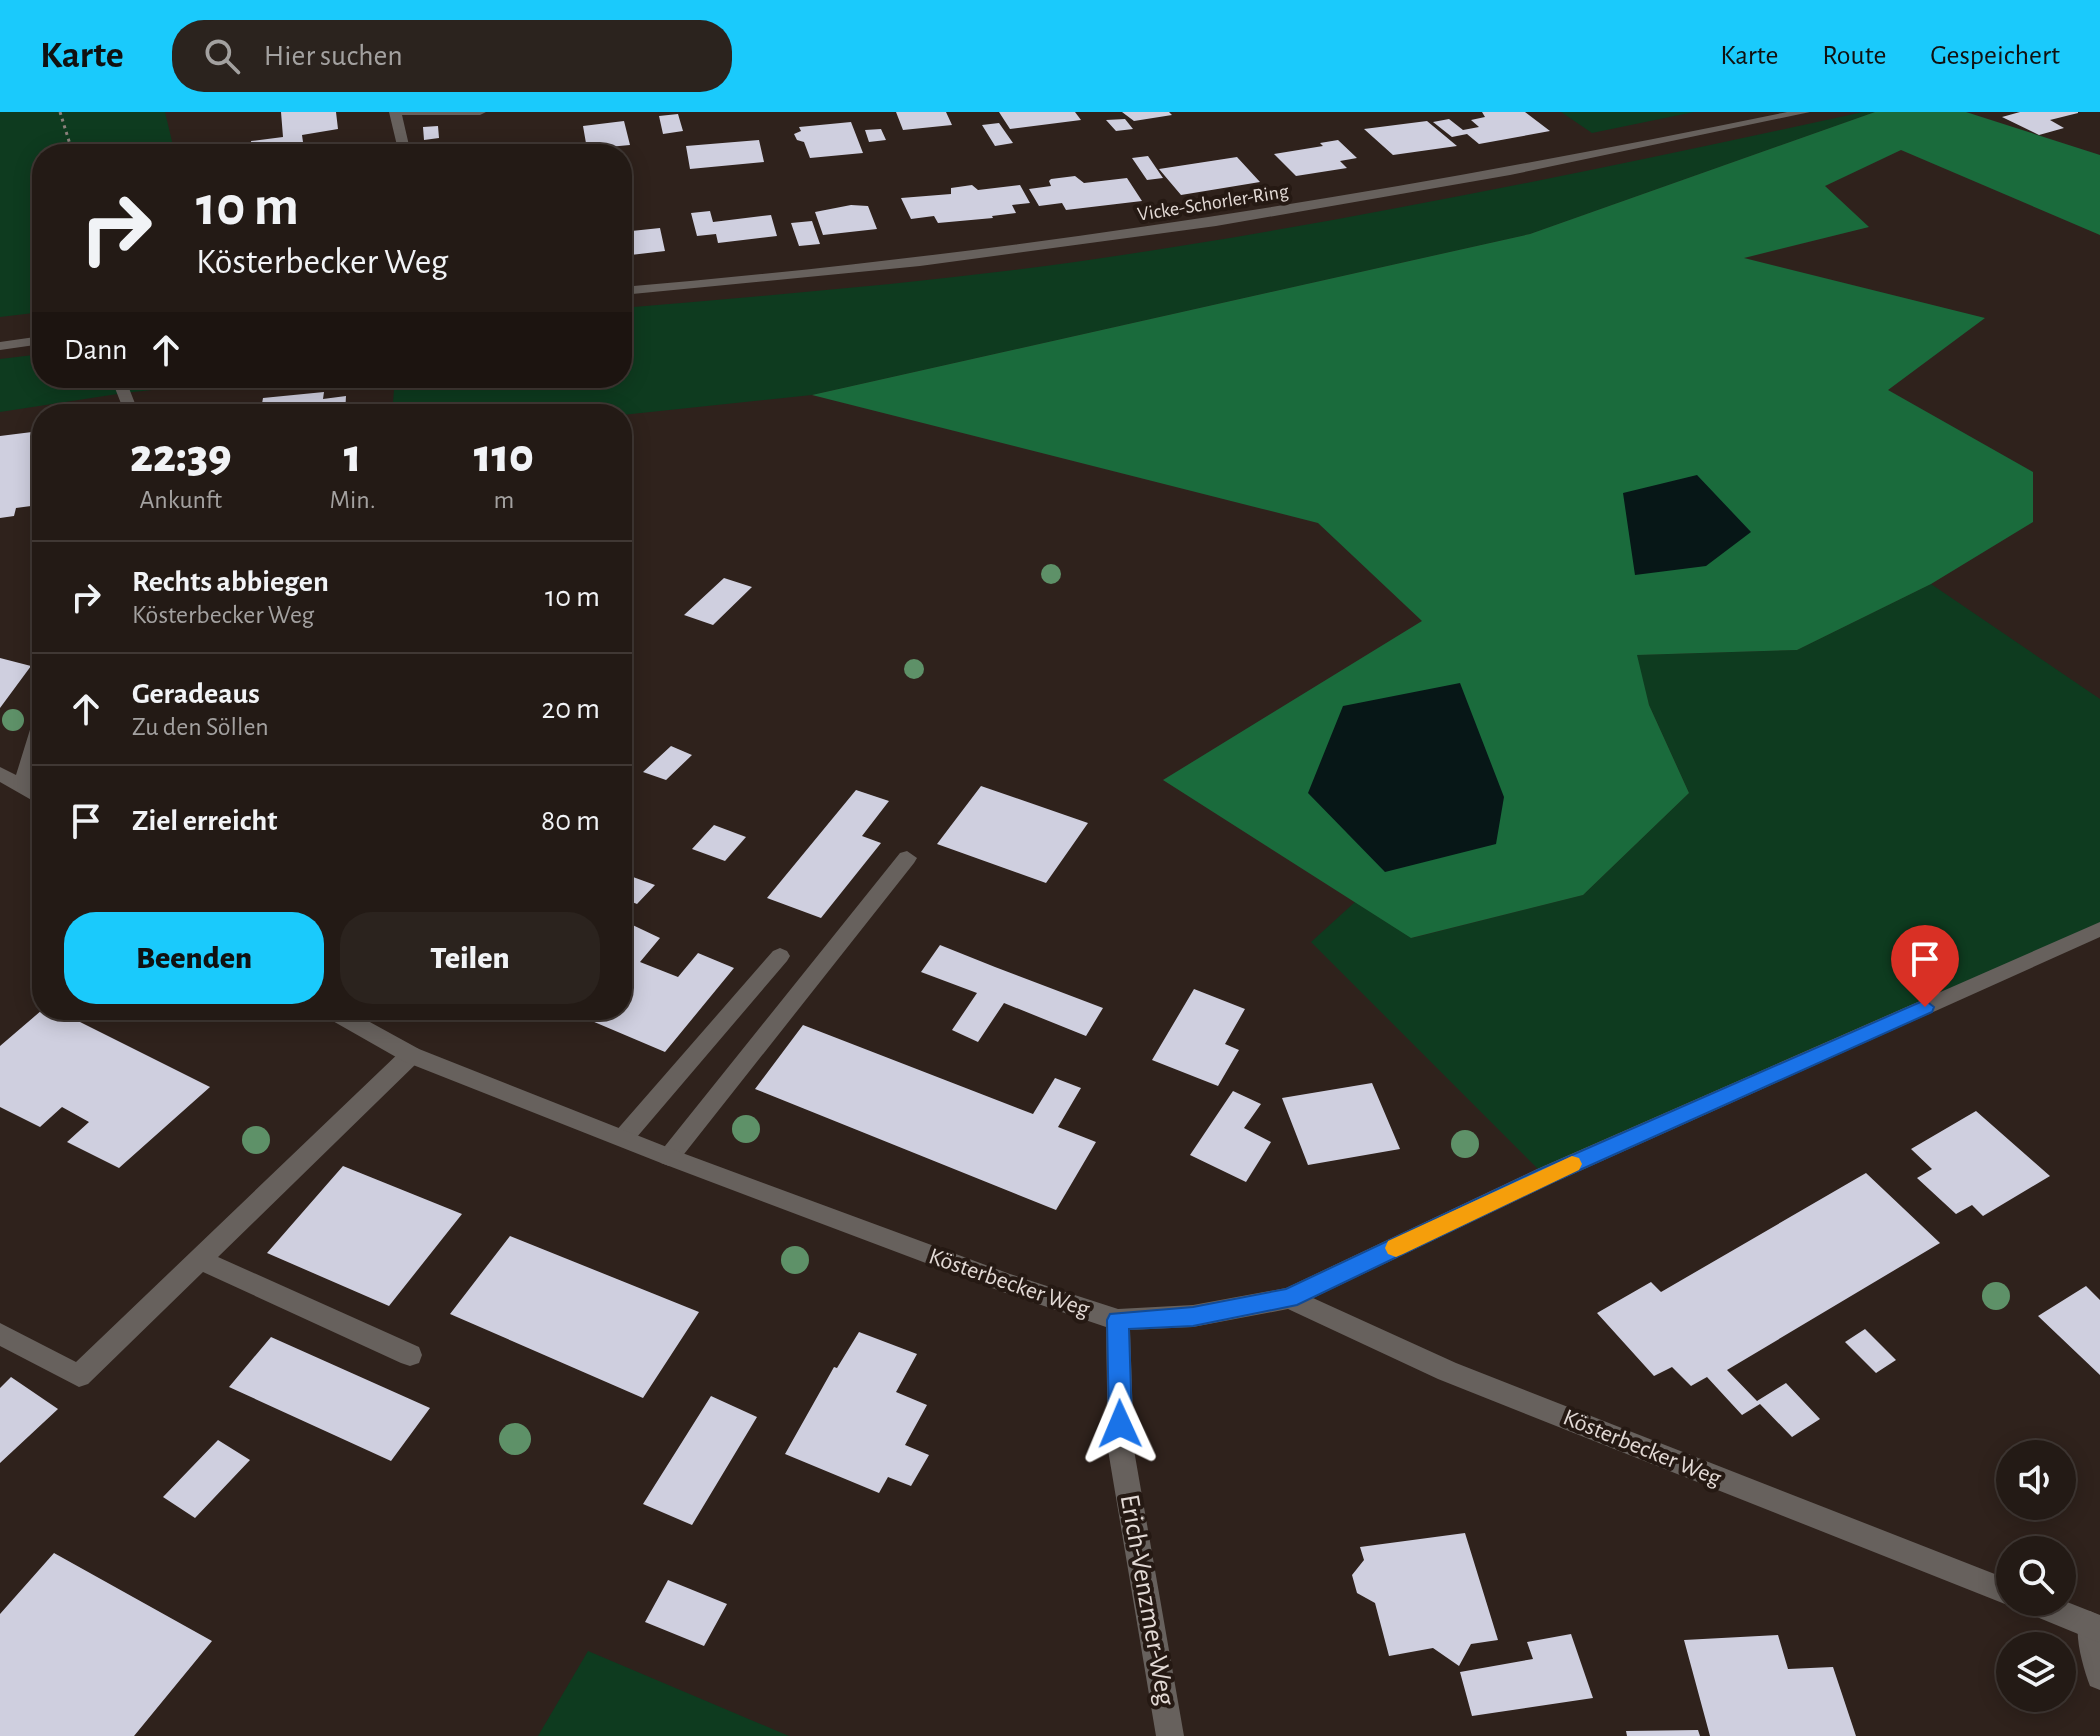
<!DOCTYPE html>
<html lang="de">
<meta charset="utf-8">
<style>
:root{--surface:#231a15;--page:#2b231e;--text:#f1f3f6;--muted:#a3a1a0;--line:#403834;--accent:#1acafc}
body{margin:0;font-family:"Alegreya Sans",sans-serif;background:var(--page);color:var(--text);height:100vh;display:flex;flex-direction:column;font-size:30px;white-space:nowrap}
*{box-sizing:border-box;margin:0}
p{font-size:26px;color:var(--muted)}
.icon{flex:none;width:44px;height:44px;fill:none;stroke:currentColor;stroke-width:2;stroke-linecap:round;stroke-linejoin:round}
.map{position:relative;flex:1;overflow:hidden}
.details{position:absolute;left:32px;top:292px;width:600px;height:616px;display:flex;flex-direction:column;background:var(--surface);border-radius:32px;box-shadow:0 4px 20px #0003,0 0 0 2px var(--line)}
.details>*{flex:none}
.top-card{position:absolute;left:32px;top:32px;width:600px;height:244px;border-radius:32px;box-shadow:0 4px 20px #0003,0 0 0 2px var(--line);background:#231a15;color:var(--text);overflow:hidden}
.tools{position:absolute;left:1996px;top:1328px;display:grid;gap:16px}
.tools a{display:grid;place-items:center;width:80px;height:80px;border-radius:50%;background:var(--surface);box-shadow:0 4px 20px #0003,0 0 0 2px var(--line);font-size:40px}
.pin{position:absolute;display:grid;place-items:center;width:68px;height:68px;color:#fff;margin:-82px -34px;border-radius:50% 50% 50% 0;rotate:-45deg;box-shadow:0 0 8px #0007}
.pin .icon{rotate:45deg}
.me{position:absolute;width:88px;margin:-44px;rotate:359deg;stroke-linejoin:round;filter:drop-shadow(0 0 6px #0008)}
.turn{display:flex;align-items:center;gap:28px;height:168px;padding:0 32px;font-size:36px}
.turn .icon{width:104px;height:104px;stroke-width:2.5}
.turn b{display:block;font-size:56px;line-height:68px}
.then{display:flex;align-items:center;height:76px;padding:0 32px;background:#0003;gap:16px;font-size:30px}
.eta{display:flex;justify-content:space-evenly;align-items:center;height:136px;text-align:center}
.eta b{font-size:48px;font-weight:800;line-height:56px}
.button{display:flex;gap:16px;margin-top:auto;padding:16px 32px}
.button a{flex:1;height:92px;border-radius:32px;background:var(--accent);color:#111;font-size:32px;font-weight:800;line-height:92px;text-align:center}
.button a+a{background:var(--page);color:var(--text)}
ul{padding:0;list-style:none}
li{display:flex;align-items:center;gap:24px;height:112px;padding:0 32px;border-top:2px solid var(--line)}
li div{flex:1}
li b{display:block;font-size:30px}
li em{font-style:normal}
header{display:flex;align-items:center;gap:48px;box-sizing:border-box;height:112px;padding:0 40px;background:var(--accent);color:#111}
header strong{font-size:38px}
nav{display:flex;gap:44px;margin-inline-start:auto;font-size:28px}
.search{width:560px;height:72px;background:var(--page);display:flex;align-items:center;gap:20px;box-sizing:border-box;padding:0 28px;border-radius:32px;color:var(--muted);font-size:30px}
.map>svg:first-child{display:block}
</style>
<header>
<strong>Karte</strong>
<div class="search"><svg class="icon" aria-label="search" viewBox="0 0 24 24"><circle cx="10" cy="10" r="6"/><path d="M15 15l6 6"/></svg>Hier suchen</div>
<nav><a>Karte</a><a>Route</a><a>Gespeichert</a></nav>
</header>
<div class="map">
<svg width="2100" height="1624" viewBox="0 0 2100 1624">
<rect width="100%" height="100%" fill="#2f221c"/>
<!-- green -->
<path fill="#0e3b1f" d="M0 0H165L175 42H42V200L0 205Z
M1561 0H1694L1592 21Z
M1863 0H1875L1530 122 812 283 622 303 392 302 395 266H622V196C773 183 924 171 1075 150 1340 112 1601 57 1863 0Z
M42 242V266H262L124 281 0 300V247Z
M1931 472 2100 587V817L1545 1064 1311 830 1355 790 1412 826 1583 783 1689 681 1649 593 1636 543 1797 538Z
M588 1539 789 1624H538Z"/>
<!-- forest -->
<path fill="#1a6b3c" d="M1875 0H1966L2100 43V123L1901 38 1825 74 1869 115 1744 146 1985 206 1888 278 2033 360V410L1931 472 1797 538 1637 543 1649 593 1689 681 1583 783 1411 826 1163 668 1422 509 1318 411 812 283 1530 122Z"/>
<!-- water -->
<path fill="#071717" d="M1697 363 1751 420 1706 454 1635 463 1623 381Z
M1460 571 1504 685 1496 732 1385 760 1308 681 1343 594Z"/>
<!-- building -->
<path fill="#cfcfdf" d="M281 0H336L338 17 302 23 303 30 252 36 251 29 283 25Z
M896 0H946L952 13 903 18Z
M999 0H1075L1081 8 1010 17Z
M1122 0H1169L1172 3 1134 9Z
M1482 0H1525L1550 19 1479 32 1467 22 1452 25 1433 10 1449 7 1463 18 1479 15 1471 8 1485 5Z
M2020 0H2078V1L2050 8 2064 16 2039 23 2002 5Z
M678 2 683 19 663 22 659 4Z
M1125 7 1133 17 1116 19 1106 8Z
M624 9 630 33 587 37 583 14Z
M1427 9 1457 34 1393 43 1364 17Z
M851 10 863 41 810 46 804 30 797 28 794 22 801 19 799 15Z
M999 11 1013 31 995 34 982 13Z
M438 14 439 26 424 28 423 15Z
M881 17 886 28 869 30 865 18Z
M759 28 764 50 690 57 686 34Z
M1338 28 1357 46 1340 49 1347 56 1296 64 1274 42 1323 34 1320 31Z
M531 35 530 42H457V40Z
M1148 44 1163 66 1147 68 1132 46Z
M1237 45 1260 70 1181 83 1159 57Z
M1075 64 1084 71 1127 66 1142 89 1066 98 1062 91 1039 94 1029 77 1051 74 1049 69 1051 67Z
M972 73 978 78 1020 73 1030 91 1012 93 1016 101 992 104 993 106 938 111 934 104 911 107 901 86 951 82V76Z
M851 93 868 94 877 117 823 123 815 100Z
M710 99 713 110 771 103 777 124 718 131 716 122 697 124 691 101Z
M812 109 820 132 799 134 791 111Z
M660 116 665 139 622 144V120Z
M324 280 323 287 346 284 345 302H248L249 298 261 297 263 286Z
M32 320 30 327 42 325V340L31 394 16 396 14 404 0 406V324Z
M724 466 752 475 713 513 684 503Z
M0 546 31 554 0 596Z
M671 634 692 643 666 668 643 660Z
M981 674 1088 711 1046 771 937 732Z
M856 678 889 689 862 724 881 731 821 806 767 786Z
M714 713 746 725 725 749 692 737Z
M622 761 655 773 637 792 622 786Z
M622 808 660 826 640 850 678 865 698 841 734 856 665 940 566 898H622Z
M940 833 995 855 1103 896 1086 924 1004 891 978 930 952 918 977 881 921 860Z
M1194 877 1245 897 1225 932 1239 938 1218 974 1152 948Z
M42 898H56L210 975 119 1056 67 1030 89 1010 62 995 40 1015 0 995V934Z
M803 913 1033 1002 1055 966 1081 976 1058 1015 1096 1030 1056 1098 755 977Z
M1372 971 1400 1037 1308 1053 1282 986Z
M1233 979 1261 992 1244 1016 1271 1030 1246 1070 1190 1043Z
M1976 999 2050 1064 1983 1104 1972 1093 1956 1102 1917 1066 1932 1057 1911 1037Z
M343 1054 462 1102 389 1194 267 1141Z
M1866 1061 1940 1131 1727 1258 1757 1289 1786 1271 1820 1307 1792 1325 1760 1292 1742 1303 1707 1265 1691 1274 1672 1255 1654 1264 1597 1201 1651 1170 1661 1180Z
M510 1124 699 1200 643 1286 450 1202Z
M2086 1174 2100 1188V1263L2038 1204Z
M1865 1217 1896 1248 1876 1261 1845 1230Z
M859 1220 917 1242 896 1280 927 1293 905 1333 929 1343 911 1374 888 1365 879 1381 785 1342 834 1255 837 1256Z
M271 1225 430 1296 391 1349 229 1275Z
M11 1265 58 1297 0 1351V1276Z
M711 1284 757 1305 692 1413 643 1392Z
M218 1328 250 1348 195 1406 163 1385Z
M1465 1421 1498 1528 1471 1532 1459 1554 1433 1536 1389 1544 1375 1491 1357 1481 1352 1463 1364 1448 1360 1435Z
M54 1441 212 1529 134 1624H0V1502Z
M668 1468 727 1492 704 1534 645 1510Z
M1571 1522 1593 1586 1472 1604 1460 1560 1533 1547 1527 1530Z
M1778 1523 1788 1557 1833 1555 1856 1624H1710L1684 1528Z
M1698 1618 1700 1624H1627L1626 1619Z"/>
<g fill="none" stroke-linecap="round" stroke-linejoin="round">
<!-- path -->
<path stroke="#8c817c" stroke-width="3" stroke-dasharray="3 4" stroke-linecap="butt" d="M60 0 73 42"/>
<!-- lane -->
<path fill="#67615d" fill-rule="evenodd" d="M907 739 917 746 914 751 677 1051 669 1054 661 1051 658 1045 661 1039 900 741Z
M780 836 787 839 790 844 787 849 631 1032 623 1035 615 1032 612 1026 615 1020 773 839Z
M411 935 419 937 422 943 419 949 218 1145 419 1235 422 1243 419 1251 410 1254 401 1251 203 1160 88 1272 79 1275 0 1234V1211L76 1250 403 937Z
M2090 1499 2100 1504V1578L2090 1574C2083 1555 2073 1522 2080 1503Z"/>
<!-- street -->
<path fill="#67615d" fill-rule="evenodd" d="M389 0H486L480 3H402L411 42H399Z
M1787 0H1810L1510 63 1216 114 920 154 622 183V175C1017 142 1399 80 1787 0Z
M42 224V232L0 238V230Z
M111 266H125L136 294 135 302H121L122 294Z
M42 602V638L31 672 42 679V694L0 670V655L16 663 33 608Z
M2100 810V825L1553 1071 1313 1186 1456 1251 2010 1468V1490L2062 1488 2100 1503V1531L2022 1499 2019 1491 2010 1494 1438 1267 1288 1197 1193 1215 1130 1218 1134 1338 1184 1624H1156L1108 1338 1106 1215 1000 1179 661 1051 403 949 324 904 321 898H348L419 937 677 1039 1010 1162 1118 1197 1193 1193 1286 1176 1537 1057Z"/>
</g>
<!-- trees -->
<g fill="#5e9168">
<circle cx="1051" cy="462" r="10"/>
<circle cx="914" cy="557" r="10"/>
<circle cx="13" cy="608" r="11"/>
<circle cx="746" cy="1017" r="14"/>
<circle cx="256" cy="1028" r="14"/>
<circle cx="1465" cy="1032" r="14"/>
<circle cx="795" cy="1148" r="14"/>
<circle cx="1996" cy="1184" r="14"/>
<circle cx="515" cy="1327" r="16"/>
</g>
<!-- route -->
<path fill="#1a73e8" stroke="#114b97" stroke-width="2" d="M1925 888 1934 895 1932 900 1553 1070 1297 1193 1193 1214 1129 1217 1132 1312 1128 1320 1120 1323 1112 1320 1109 1312 1107 1208 1110 1202 1193 1195 1286 1177 1538 1058Z"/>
<!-- slow -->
<path fill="#f59e0b" d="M1572 1044 1579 1046 1582 1052 1579 1058 1403 1142 1396 1145 1388 1142 1385 1136 1388 1129Z"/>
<g text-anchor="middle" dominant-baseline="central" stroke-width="8" stroke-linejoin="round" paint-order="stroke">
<!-- far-street labels -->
<g font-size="20" fill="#e3dad6" stroke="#251913">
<text transform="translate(1213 91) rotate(-9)">Vicke-Schorler-Ring</text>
</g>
<!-- street labels -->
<g font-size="24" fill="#e3dad6" stroke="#251913">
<text transform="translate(1009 1171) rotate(19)">Kösterbecker Weg</text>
<text transform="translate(1642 1336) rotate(22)">Kösterbecker Weg</text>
</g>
<!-- near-street labels -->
<g font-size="28" fill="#e3dad6" stroke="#251913">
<text transform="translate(1147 1488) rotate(80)">Erich-Venzmer-Weg</text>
</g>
</g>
</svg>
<div class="tools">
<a><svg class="icon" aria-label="sound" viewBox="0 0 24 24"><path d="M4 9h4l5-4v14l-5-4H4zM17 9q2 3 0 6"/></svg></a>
<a><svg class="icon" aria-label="search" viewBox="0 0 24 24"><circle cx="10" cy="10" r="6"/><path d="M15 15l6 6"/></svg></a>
<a><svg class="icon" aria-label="layers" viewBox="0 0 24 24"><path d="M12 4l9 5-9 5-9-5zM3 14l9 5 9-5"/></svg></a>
</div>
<div class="pin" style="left:1925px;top:895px;background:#d93025"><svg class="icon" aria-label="arrive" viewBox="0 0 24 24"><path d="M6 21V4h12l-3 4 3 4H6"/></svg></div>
<svg class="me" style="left:1120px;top:1312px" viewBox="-20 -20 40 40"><path d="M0-17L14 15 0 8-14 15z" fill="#1a73e8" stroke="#fff" stroke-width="4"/></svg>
<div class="top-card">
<div class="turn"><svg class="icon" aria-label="right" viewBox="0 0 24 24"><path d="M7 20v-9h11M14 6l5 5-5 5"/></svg><div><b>10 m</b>Kösterbecker Weg</div></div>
<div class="then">Dann<svg class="icon" aria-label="ahead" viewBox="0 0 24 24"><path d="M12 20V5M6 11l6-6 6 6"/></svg></div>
</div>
<section class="details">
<div class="eta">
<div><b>22:39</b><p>Ankunft</p></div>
<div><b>1</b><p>Min.</p></div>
<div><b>110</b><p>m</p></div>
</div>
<ul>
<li><svg class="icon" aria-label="right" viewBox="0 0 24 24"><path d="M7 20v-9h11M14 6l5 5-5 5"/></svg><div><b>Rechts abbiegen</b><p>Kösterbecker Weg</p></div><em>10 m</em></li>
<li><svg class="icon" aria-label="ahead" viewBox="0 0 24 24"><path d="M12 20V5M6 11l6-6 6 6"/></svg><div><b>Geradeaus</b><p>Zu den Söllen</p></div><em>20 m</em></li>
<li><svg class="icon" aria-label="arrive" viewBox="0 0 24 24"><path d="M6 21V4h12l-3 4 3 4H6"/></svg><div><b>Ziel erreicht</b></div><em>80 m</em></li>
</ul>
<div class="button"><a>Beenden</a><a>Teilen</a></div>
</section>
</div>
